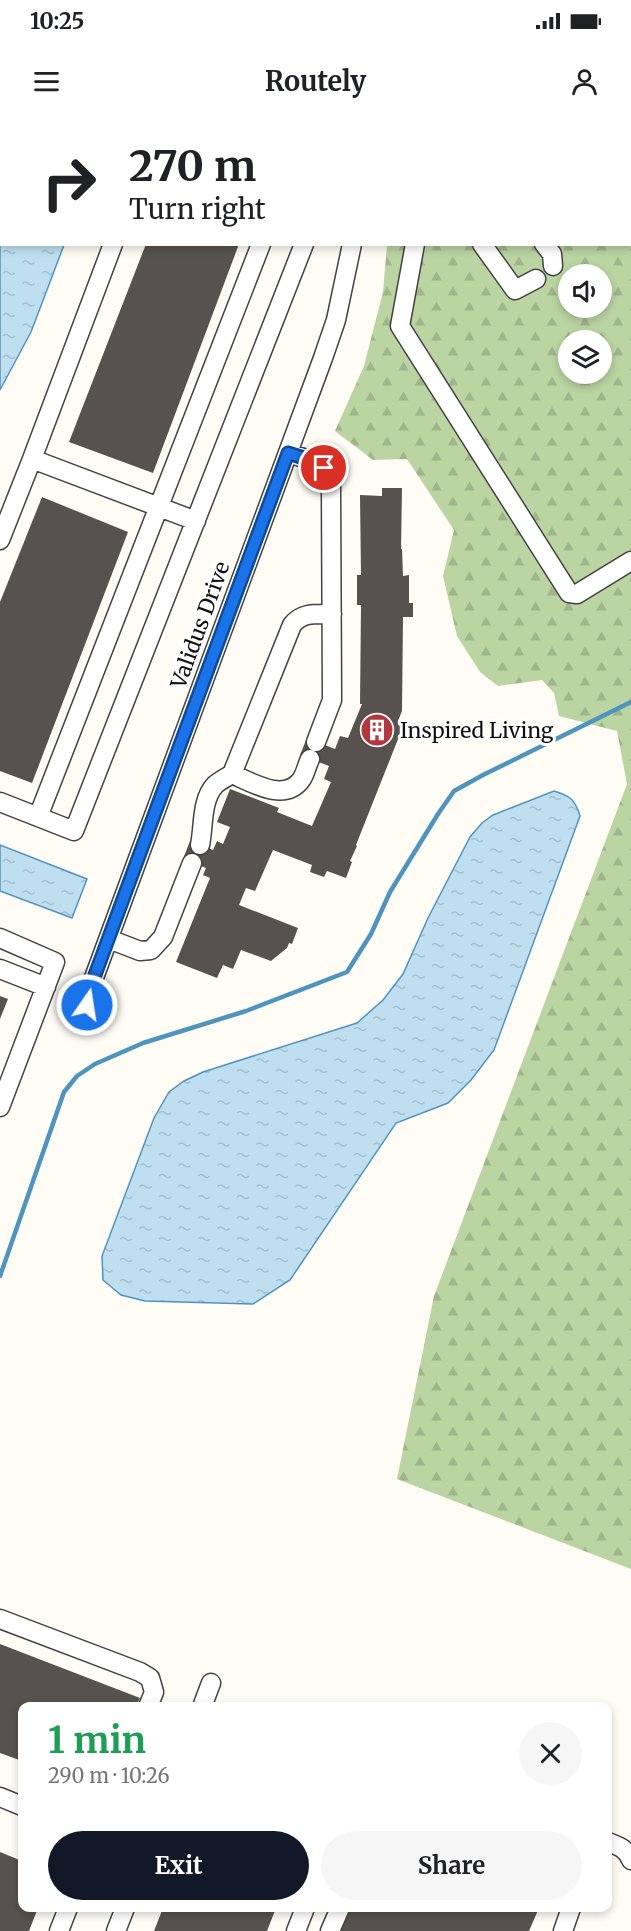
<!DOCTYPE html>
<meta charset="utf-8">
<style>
:root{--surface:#fff;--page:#f6f6f6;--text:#202124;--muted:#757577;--accent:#111827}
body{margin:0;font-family:Merriweather,serif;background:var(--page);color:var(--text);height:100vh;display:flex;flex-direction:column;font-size:22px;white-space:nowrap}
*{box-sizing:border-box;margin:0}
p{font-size:20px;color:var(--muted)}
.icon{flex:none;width:33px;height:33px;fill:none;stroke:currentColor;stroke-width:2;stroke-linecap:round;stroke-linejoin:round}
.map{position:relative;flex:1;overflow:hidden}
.details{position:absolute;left:18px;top:1582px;width:594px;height:210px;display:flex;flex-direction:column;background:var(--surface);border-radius:12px;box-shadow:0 3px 9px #0003}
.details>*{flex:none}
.banner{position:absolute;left:0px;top:0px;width:632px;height:126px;box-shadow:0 3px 9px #0003;background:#fff;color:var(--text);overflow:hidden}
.controls{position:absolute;left:558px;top:144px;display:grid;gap:12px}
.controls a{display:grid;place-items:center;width:54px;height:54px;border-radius:50%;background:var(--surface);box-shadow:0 3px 9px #0003;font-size:30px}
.pin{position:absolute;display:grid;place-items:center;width:51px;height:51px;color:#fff;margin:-26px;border:3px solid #fff;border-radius:50%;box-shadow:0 2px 6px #0007}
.me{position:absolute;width:66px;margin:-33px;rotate:13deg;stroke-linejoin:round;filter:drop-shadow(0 0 4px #0008)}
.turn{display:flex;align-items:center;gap:21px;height:126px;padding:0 30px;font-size:27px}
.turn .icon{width:78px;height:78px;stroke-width:2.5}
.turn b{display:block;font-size:42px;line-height:51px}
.round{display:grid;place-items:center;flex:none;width:63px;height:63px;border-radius:32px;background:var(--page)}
.head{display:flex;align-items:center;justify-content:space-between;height:102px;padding:0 30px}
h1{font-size:36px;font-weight:700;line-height:45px;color:#1e9e55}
.action{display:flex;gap:12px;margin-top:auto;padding:12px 30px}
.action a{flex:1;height:69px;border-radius:36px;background:var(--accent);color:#fff;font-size:24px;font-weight:700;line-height:69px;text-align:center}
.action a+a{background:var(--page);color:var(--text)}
.status{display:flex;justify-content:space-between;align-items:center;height:42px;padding:0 30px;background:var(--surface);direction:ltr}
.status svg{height:16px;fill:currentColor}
header{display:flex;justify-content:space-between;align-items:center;height:78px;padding:0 30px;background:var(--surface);font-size:27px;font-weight:700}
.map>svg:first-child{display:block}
</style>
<div class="status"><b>10:25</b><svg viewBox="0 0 49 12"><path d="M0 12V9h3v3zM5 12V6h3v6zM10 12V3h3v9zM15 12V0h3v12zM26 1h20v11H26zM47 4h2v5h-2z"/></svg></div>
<header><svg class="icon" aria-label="menu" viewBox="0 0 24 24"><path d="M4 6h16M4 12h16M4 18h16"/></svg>Routely<svg class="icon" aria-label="person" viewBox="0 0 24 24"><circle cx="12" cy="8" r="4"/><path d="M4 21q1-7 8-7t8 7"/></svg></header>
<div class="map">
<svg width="631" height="1811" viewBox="0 0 631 1811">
<defs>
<pattern id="forest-firs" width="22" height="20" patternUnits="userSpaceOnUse" patternTransform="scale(1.5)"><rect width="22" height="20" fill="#bad4a2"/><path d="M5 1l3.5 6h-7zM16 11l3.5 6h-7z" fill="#9fb58a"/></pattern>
<pattern id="water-ripples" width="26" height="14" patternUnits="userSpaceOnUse" patternTransform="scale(1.5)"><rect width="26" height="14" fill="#bfdff0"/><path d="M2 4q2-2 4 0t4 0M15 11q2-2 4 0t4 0" fill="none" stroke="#a3becd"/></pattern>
</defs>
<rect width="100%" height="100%" fill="#fefcf5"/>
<!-- forest -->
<path fill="url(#forest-firs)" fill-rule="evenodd" d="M408 0H631V1449L397 1359 434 1176 627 664 617 611 559 596 554 573 542 560 498 566 480 552 457 516 443 456 454 410 407 339 373 340 335 311 364 246 383 172 387 125 630 124V2L408 1ZM568 154H602V188H568ZM568 220H602V254H568Z"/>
<!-- water -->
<path fill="url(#water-ripples)" stroke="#4f94be" stroke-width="1.5" d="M0 12H2V124L64 125 31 212 0 270Z
M554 671C570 676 575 679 580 696L494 930 471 960 448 983 396 1003 290 1160 253 1184 145 1181 121 1175 103 1160 102 1136 154 998 169 972 184 961 203 952 357 903 383 880 403 854 428 798 470 717 482 703 493 695Z
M0 725 87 759 72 798 0 771Z"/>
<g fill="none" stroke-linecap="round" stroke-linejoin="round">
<!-- stream -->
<path stroke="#4f94be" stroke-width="4.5" d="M0 1156 64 972 77 956 95 944 143 923 246 891 347 852 371 814 390 772 438 694 454 671 483 655 631 582"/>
</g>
<!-- building -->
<path fill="#58524e" d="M146 124H239L153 353 69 322Z
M382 368H402L401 429H402L403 456 409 455V483H413V497H403L402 591 398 601 404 604 356 725 357 726 350 741 352 742 346 758 327 751 324 757 310 752 312 745 273 730 255 771 246 768 239 785 298 808 292 824 289 823 287 828 271 841 241 830 233 849 223 845 217 858 176 842 210 758 203 755 206 748 183 739 190 721 213 730 217 721 223 724 230 707 217 702 230 669 279 688 277 692 312 706 331 662 324 659 329 646 300 635 307 618 335 629 340 616 348 618 362 584H360L361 485H357V455H361L360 375 382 376Z
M42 377 128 412 32 663 0 651V482Z
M0 876 8 879 0 899Z
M0 1524 140 1578 136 1587H22V1641L0 1633Z
M0 1732 22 1741V1788H38L29 1811H0Z
M163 1788H276L267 1811H154Z
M350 1788H539L529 1811H341Z"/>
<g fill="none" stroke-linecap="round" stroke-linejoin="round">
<!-- minor casing -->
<g stroke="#434343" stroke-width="21">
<path id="minor" d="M111 0 113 2
M350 0V2
M545 0 547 2
M151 2V0
M172 2 173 0
M478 2 479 0
M630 68 631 70
M113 124 32 339 196 401
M415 124 400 206 569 473 577 474 631 441
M482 124 515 170 536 159
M544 124 552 134 553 146
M288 333C309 340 325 342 331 366L332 580 316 622
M0 420 32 339
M232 654 292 505C302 492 316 494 332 494
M0 682 74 711 304 124
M38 697 261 124
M200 725C204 706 201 680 215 665 219 661 227 657 232 654 251 662 284 683 301 660 305 655 307 645 310 639
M0 818 55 842 0 987
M109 819 140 831 151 830 163 817 192 743
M0 849 46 867
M94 899 87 885 92 863 323 238 336 200 352 124
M0 1499 140 1552 150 1558 154 1572 148 1587
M202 1587 211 1563
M0 1677 22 1686
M608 1722C619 1726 627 1729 631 1740
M59 1811 68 1788
M116 1811 125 1788
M296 1811 305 1788
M330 1811 340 1788
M563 1811 571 1788"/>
</g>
<!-- minor -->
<use href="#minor" stroke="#fff" stroke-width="18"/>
</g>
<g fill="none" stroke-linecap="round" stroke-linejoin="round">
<!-- route casing -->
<g stroke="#114b97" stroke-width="15">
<path id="route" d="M87 885 92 863 288 333 304 338 324 348"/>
</g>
<!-- route -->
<use href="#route" stroke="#1a73e8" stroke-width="10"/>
</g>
<!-- icons -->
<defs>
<g id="building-disc" transform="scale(1.725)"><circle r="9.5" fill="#b13840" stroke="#fff"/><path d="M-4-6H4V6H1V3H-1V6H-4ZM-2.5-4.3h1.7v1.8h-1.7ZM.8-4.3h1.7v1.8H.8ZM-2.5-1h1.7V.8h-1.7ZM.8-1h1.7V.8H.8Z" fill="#fff"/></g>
</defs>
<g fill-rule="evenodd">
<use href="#building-disc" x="377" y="610"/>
</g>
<g text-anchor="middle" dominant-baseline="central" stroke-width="6" stroke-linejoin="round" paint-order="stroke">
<!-- street labels -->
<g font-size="21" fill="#101010" stroke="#fff">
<text transform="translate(200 505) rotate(-70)">Validus Drive</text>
</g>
<!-- poi labels -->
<g font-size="21" fill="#101010" stroke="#fff" text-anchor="start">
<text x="400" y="610">Inspired Living</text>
</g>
</g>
</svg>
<div class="controls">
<a><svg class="icon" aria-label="sound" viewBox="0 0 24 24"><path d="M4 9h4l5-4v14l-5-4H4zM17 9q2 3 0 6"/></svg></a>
<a><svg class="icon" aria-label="layers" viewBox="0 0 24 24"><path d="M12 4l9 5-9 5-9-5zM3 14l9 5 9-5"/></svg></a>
</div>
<div class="pin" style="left:324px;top:348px;background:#d93025"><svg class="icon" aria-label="arrive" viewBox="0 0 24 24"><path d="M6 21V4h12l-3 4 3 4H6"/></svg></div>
<svg class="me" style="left:87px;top:885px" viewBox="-20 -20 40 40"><circle r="17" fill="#1a73e8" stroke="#fff" stroke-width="3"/><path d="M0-11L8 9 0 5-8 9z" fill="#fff"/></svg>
<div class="banner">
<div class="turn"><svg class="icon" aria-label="right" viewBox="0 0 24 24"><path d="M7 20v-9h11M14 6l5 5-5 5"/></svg><div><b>270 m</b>Turn right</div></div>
</div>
<section class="details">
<div class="head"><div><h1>1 min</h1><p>290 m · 10:26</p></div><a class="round"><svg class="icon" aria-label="close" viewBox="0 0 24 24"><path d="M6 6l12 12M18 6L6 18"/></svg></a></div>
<div class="action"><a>Exit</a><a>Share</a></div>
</section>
</div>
